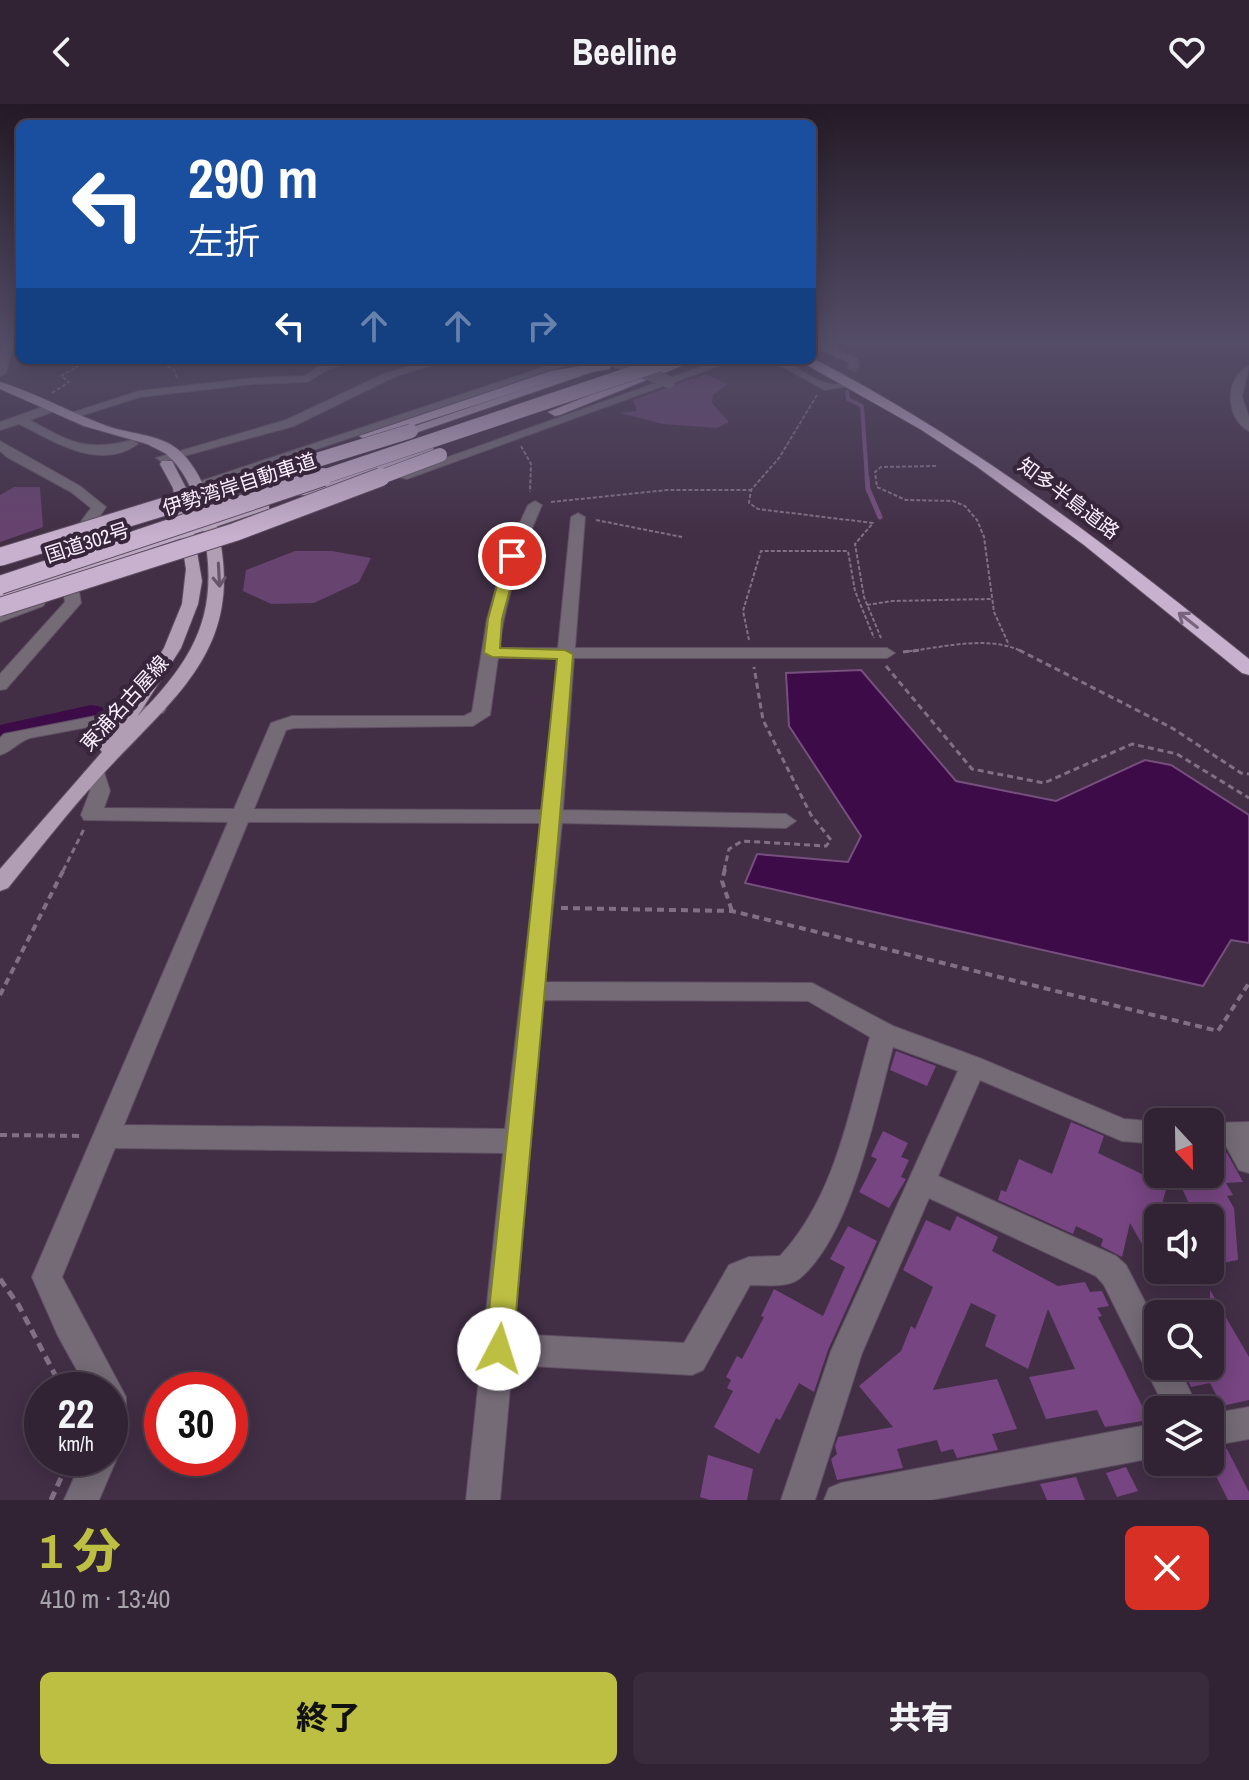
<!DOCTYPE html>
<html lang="ja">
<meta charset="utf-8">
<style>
:root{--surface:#322334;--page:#3a2b3c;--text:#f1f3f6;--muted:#a8a4ac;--line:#4d404f;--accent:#bdbf43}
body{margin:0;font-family:"Archivo Narrow","Noto Sans JP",sans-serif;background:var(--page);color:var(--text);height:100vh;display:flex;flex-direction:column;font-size:30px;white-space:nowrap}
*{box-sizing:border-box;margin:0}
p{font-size:26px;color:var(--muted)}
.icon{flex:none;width:44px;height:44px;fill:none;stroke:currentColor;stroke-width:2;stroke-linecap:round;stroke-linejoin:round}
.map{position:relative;height:1396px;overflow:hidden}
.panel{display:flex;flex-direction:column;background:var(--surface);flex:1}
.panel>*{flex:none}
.guide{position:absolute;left:16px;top:16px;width:800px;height:244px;border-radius:12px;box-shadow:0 4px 20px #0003,0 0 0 2px var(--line);background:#1a4fa0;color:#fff;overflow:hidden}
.needle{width:52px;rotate:158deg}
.buttons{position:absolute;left:1144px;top:1004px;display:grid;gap:16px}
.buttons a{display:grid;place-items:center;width:80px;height:80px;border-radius:12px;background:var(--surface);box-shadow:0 4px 20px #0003,0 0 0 2px var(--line);font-size:40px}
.speed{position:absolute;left:24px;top:1268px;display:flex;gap:16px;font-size:40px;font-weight:700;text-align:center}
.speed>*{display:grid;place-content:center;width:104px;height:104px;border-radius:50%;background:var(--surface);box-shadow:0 4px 20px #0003,0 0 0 2px var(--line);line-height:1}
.speed small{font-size:20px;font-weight:400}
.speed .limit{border:12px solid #d22;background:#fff;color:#111}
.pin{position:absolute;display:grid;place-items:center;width:68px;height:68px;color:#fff;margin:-34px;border:4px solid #fff;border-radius:50%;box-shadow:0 2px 8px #0007}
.me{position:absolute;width:88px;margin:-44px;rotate:5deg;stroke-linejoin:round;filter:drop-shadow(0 0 6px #0008)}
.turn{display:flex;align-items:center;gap:28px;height:168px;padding:0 40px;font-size:36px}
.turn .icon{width:104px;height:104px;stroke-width:2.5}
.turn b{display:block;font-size:56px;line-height:68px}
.lanes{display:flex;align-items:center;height:76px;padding:0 40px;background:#0003;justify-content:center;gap:40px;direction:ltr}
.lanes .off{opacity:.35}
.round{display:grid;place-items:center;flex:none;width:84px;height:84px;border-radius:12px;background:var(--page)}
.head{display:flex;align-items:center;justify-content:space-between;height:136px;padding:0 40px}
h1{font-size:48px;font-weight:800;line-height:60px;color:var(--accent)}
.cta{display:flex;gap:16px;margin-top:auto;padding:16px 40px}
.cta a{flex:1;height:92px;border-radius:12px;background:var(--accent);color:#111;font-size:32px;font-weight:800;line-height:92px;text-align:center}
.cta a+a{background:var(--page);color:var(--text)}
header{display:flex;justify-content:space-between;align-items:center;height:104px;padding:0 40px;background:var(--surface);font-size:36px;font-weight:800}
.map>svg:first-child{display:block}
</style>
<header><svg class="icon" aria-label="back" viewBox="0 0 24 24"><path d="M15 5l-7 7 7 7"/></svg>Beeline<svg class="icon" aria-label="heart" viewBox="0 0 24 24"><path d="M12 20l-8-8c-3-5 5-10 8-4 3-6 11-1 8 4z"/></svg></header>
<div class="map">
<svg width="1249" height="1396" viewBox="0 0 1249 1396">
<rect width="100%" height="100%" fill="#422f46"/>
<!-- green -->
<path fill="#67436f" d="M705 270 728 280 713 291 712 299 729 318 717 324 663 320 620 309 637 307 633 296Z
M14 383H40L43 423 0 438V391Z
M295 447H332L371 454 359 478 314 499 271 500 243 487 246 466Z"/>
<!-- water -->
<path fill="#3d0b47" stroke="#764f7e" stroke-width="2" d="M861 566 956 677 1056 697 1145 656 1171 661 1249 711V839L1231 836 1203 882 745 779 757 750 848 758 861 732 789 622 786 569Z"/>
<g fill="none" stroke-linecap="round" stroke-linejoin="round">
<!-- stream-far1 -->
<path stroke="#764f7e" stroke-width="4" d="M847 288 848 295 862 302 867 375"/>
<!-- stream -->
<path stroke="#764f7e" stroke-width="5" d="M867 373 868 385 880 413"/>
<!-- river -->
<path fill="#3d0b47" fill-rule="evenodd" d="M91 601 102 603 106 610 102 617 26 633 0 643V621Z"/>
</g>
<!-- building -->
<path fill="#774582" d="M896 947 936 962 927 982 890 966Z
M1071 1018 1104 1032 1098 1049 1167 1082 1158 1114V1147L1147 1149 1130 1119 1122 1153 1101 1142 1103 1135 1076 1122 1073 1130 998 1096 1001 1086 1006 1088 1019 1055 1052 1070Z
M883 1027 908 1039 901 1053 909 1056 901 1073 906 1075 889 1104 859 1088 877 1055 871 1052Z
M1227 1049 1243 1078 1226 1079 1233 1091 1227 1092 1234 1104 1238 1156 1210 1161V1114H1196L1175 1070H1210V1051Z
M957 1112 998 1133 992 1147 1058 1182 1085 1178 1090 1188 1102 1187 1109 1202 1097 1204 1102 1212 1098 1213 1149 1316 1105 1323 1097 1306 1046 1315 1029 1273 1075 1265 1048 1205 1028 1265 985 1242 996 1211 971 1199 933 1286 997 1275 1017 1325 992 1330 998 1346 957 1354 953 1345 941 1348 937 1336 897 1345 903 1364 837 1376 831 1355 837 1350 835 1342 838 1333 893 1323 859 1282 901 1247 911 1222 915 1225 933 1183 903 1166 926 1116 950 1127Z
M848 1122 877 1137 828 1246 814 1288 799 1279 780 1316 776 1314 759 1350 714 1323 733 1287 727 1284 731 1276 726 1273 737 1252 742 1255 764 1213 761 1212 774 1185 823 1212 845 1163 830 1155Z
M1210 1186 1249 1253V1296L1222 1302 1210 1279 1191 1283 1181 1262H1220L1210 1244Z
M1227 1345 1249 1388V1396H1228L1210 1360V1348Z
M708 1351 753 1365 747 1396H710L700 1393Z
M1126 1363 1138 1387 1117 1393 1106 1369Z
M1076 1373 1085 1396H1047L1040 1380Z"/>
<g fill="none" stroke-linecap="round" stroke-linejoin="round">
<!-- minor-tunnel -->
<path stroke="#5e4c61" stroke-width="12" stroke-dasharray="12 6" stroke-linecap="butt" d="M842 282 853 263"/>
<!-- minor casing -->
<g stroke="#604e63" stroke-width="2">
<path id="minor" d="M6 237H17L12 244 6 269 0 272V249Z
M812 237H819L857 254 859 263 849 265 848 258 812 242Z
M338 256H355L329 265 307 278 254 280 140 293 71 315 65 311 139 287 254 274 304 272 321 261Z
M565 256H581L201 384 189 381Z
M720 256H735L407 375 395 372Z
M770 256C794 256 807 275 830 280 838 282 840 277 848 282L825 286Z
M51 300 55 301V307L30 316C70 338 85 348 132 336L138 340C99 368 54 337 19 320L0 326V318Z
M0 337 80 382 106 403C77 445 72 448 81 499L6 585 0 586V570L65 498C57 450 62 443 91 404L71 388 7 353 0 347Z
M535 397 542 401C521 448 506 493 499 544H558L571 413 578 409 585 413 575 544H887L895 549 887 554H574L563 706 786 710 796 717 786 724 562 719 545 878 812 879 893 922 982 955 1124 1015 1162 1018H1158V1040L1122 1037 980 976 938 1072 1116 1152 1126 1161 1158 1223V1262H1178L1199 1306H1166L1104 1181 1096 1172 929 1094 862 1249 815 1396H781L831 1247 958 967 893 943C876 1006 851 1133 799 1175 787 1184 765 1181 750 1181L703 1266 692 1271 512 1261 500 1396H466L503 1049 115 1044 62 1173 126 1293V1309L122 1321 110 1325V1286H88L58 1232 32 1173 228 718 84 716 81 711 90 687 84 668 94 662 104 668 110 687 104 704 234 705 271 619 292 612H464L472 608 487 515 505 452 528 401ZM498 554H557L543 706 254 705 286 626 294 624 473 622 490 611ZM248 718 541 719 505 1025 124 1021ZM543 896 808 897 870 933C849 1008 835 1093 780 1152L749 1153 729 1161 684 1239 514 1230Z
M37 494 45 499 43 502 0 518V507Z
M157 600 163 601 166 605 163 609 30 634C18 638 11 648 0 651V634L4 630Z
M1249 1018V1069L1239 1066 1226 1042 1210 1043V1019Z
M1249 1303V1335L1210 1342V1310Z
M1158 1319V1353L931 1396H824L829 1384 841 1379Z
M110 1341 117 1354 99 1396H64L83 1354H110Z"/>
</g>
<!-- tertiary casing -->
<g stroke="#604e63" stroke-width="2">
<path id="tertiary" d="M432 256H449L394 273 294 322 162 358 156 354 286 316 386 269Z
M1249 262 1242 293 1249 313V327C1225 314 1224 274 1249 262Z"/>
</g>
<!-- primary casing -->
<g stroke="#604e63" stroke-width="2">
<path id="primary" d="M0 278C36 289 71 309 107 322 129 330 157 330 176 344 198 361 209 392 216 418 248 543 178 589 101 672 68 708 38 747 8 784L0 787V765L102 648 99 644 164 544 182 500 186 465 173 384 160 360 162 357H172L186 384 202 477 198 500 181 544 137 613C198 551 221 506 202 419 196 393 186 366 165 349L147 340 84 322 0 285Z"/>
</g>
<!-- trunk casing -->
<g stroke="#604e63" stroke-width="2">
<path id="trunk" d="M600 259 610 262 395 336 383 333Z
M427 341 434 345 432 348 309 391H299L297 388Z
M264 397 269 399V405L0 495V484Z"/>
</g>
<!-- motorway casing -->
<g stroke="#604e63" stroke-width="2">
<path id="motorway" d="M812 254C971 336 1110 443 1249 555V571L1242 569 1084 441 976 362 920 325 798 256Z
M677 256H696L560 311 555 312 548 308Z
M605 258 610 259V265L558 274 371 335 366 336 359 332 551 267Z"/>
</g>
<!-- path-far3 -->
<path stroke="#817084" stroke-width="2" stroke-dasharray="4 2" stroke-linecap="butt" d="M157 256 174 266 177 274
M52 289 69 278 61 272 77 263 76 259 81 256
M817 291 779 354 751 386 749 399 758 405 873 419 855 440 864 493 881 534
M521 342 531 360 530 388
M936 362 881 363 875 368 877 383 906 396 953 397 965 402 977 416 984 433 994 508 1009 541
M551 398 667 386H751
M596 416 682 433
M867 501 892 497 991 495
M749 536 743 507 761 447H848L855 487 874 534
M903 548C941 544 988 530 1023 548"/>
<!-- path-far2 -->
<path stroke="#817084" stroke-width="3" stroke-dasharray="6 4" stroke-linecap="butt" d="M1019 546 1172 624 1241 669 1249 670
M903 548 921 546
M886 562 972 665 1044 679 1132 640 1177 650 1249 694
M63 767 84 725
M724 767 729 745 742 737 826 742 831 736 811 711 763 616 754 563"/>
<!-- path-far1 -->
<path stroke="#817084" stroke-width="4" stroke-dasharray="7 5" stroke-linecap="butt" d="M725 765 722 777 732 807
M561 804 732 807 1218 927 1249 879
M0 891 64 765
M0 1031 84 1032"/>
<!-- path -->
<path stroke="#817084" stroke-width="5" stroke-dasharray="9 6" stroke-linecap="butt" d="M0 1175 19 1202 63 1286
M51 1396 70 1354"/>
<!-- minor -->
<use href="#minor" fill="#746b77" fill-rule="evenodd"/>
<!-- tertiary -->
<use href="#tertiary" fill="#746b77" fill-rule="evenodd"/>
<!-- primary -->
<use href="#primary" fill="#b19eb5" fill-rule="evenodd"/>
<!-- trunk -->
<use href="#trunk" fill="#bca8c2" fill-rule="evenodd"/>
<!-- motorway -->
<use href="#motorway" fill="#c8b1ce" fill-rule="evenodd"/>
<!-- minor-bridge casing -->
<g stroke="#604e63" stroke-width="13" stroke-linecap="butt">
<path id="minor-bridge" d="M612 256 669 278"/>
</g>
<!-- motorway-bridge-far1 casing -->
<g stroke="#604e63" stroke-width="15" stroke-linecap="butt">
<path id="motorway-bridge-far1" d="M255 375 411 327
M317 375 672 256
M376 375 440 351"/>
</g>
<!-- motorway-bridge casing -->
<g stroke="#604e63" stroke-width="20" stroke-linecap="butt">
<path id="motorway-bridge" d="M0 453 261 373
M0 481 323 373
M0 503 235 428 381 373"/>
</g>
<!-- minor-bridge -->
<use href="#minor-bridge" stroke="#746b77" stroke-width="12"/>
<!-- motorway-bridge-far1 -->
<use href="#motorway-bridge-far1" stroke="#c8b1ce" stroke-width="14"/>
<!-- motorway-bridge -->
<use href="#motorway-bridge" stroke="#c8b1ce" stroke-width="18"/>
</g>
<!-- one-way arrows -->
<defs><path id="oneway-shaft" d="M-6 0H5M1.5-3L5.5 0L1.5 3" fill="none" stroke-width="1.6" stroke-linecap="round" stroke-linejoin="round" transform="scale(2)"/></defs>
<use stroke="#68556c" href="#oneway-shaft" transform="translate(219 471) rotate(87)"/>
<use stroke="#78647d" href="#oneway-shaft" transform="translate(1188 516) rotate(-142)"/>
<!-- sky -->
<linearGradient id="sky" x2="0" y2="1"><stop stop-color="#241a26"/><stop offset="0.55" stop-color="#544d68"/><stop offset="1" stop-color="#544d68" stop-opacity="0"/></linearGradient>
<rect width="1249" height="433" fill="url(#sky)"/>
<!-- route -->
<path fill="#bdbf43" stroke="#7b7c2c" stroke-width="2" d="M512 448 519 452 502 515 500 544 565 546 573 550C556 782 532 1013 513 1245L509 1255 499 1259 489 1255 485 1245 557 555 492 553 484 549 488 515 505 452Z"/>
<g text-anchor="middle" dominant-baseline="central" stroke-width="8" stroke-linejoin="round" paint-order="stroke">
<!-- far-street labels -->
<g font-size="20" fill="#fbeffd" stroke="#37253b">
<text transform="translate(239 380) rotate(-18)">伊勢湾岸自動車道</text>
<text transform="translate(1069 394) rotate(37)">知多半島道路</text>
<text transform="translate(87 438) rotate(-18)">国道302号</text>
<text transform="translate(124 599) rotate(-48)">東浦名古屋線</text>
</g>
</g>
</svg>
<div class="buttons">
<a><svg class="needle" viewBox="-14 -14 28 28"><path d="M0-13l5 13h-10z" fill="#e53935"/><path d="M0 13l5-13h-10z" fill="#a8a4ac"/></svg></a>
<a><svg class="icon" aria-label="sound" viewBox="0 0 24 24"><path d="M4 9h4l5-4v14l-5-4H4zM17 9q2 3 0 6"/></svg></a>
<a><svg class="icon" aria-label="search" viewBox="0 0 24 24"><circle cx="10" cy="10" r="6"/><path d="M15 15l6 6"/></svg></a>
<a><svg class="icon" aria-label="layers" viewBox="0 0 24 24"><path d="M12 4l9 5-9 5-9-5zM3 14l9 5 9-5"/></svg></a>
</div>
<div class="speed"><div>22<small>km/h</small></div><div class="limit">30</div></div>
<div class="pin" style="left:512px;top:452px;background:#d93025"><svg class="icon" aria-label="arrive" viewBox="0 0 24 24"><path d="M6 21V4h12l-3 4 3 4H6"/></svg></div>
<svg class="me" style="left:499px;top:1245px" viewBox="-20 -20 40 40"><circle r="19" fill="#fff"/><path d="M0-13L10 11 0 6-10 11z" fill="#bdbf43"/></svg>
<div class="guide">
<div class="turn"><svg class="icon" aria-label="left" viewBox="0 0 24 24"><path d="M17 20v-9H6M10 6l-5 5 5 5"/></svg><div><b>290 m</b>左折</div></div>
<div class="lanes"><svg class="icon" aria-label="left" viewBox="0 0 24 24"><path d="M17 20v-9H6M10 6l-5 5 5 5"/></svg><svg class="icon off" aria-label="ahead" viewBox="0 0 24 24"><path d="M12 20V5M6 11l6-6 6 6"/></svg><svg class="icon off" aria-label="ahead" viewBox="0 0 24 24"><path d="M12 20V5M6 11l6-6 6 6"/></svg><svg class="icon off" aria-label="right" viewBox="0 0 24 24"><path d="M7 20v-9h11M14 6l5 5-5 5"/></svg></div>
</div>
</div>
<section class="panel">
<div class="head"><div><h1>1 分</h1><p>410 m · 13:40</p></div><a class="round" style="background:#d93025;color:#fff"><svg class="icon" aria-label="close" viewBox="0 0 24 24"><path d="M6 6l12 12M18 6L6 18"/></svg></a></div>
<div class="cta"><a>終了</a><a>共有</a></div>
</section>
